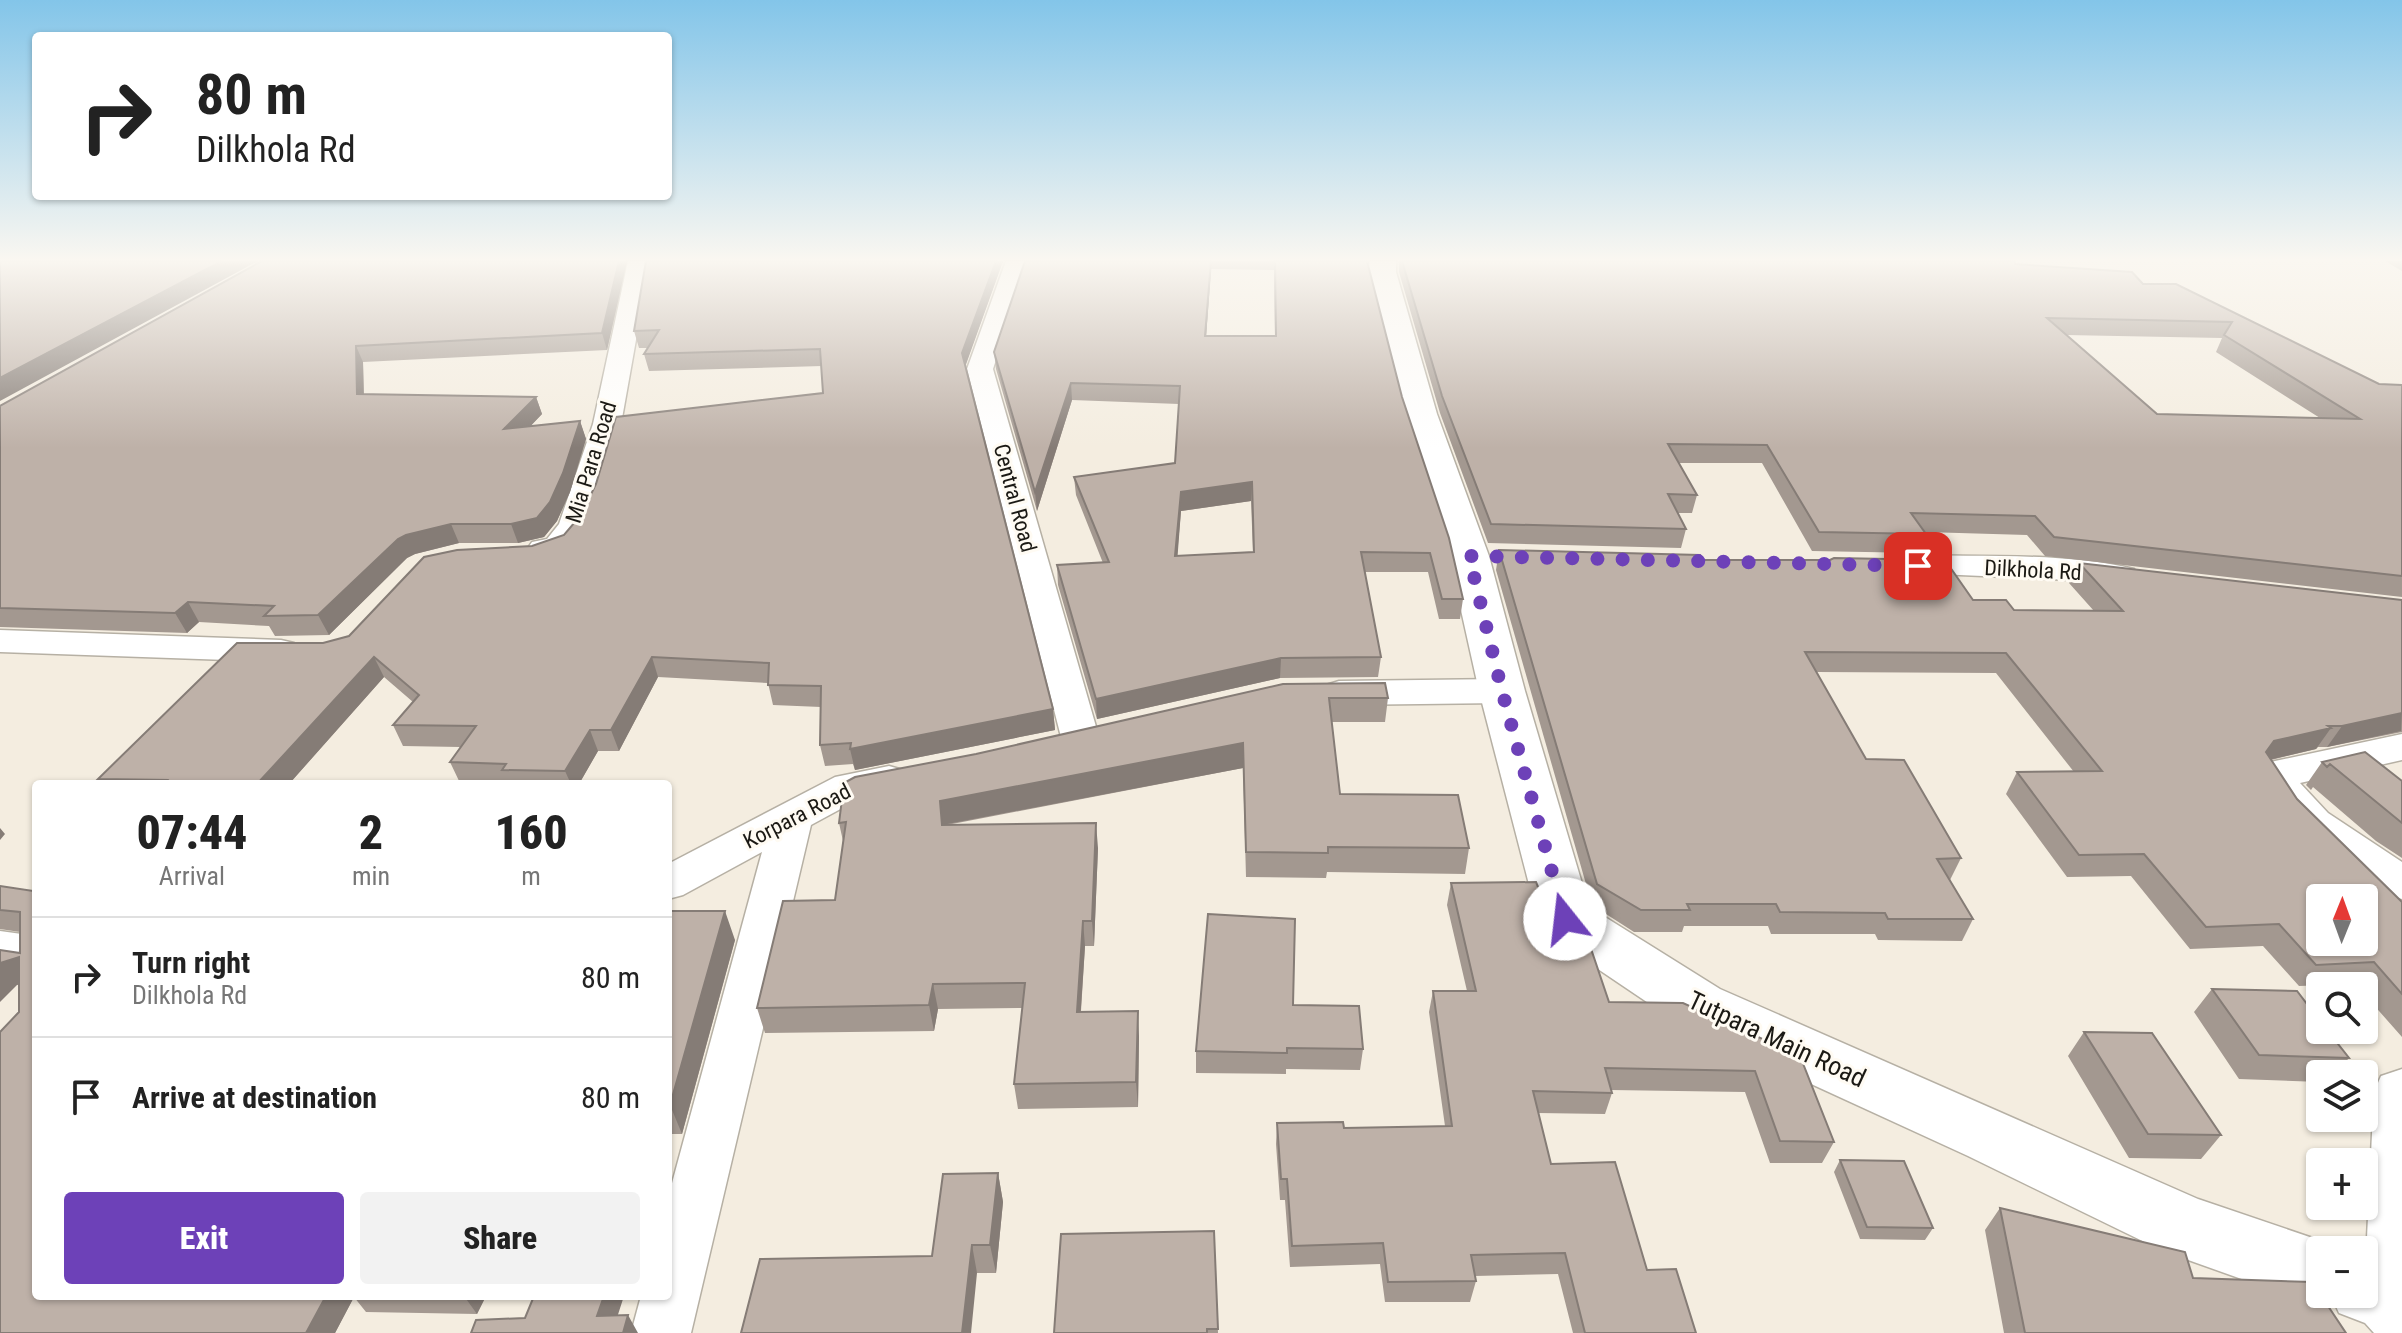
<!DOCTYPE html>
<meta charset="utf-8">
<style>
:root{--surface:#fff;--page:#f2f2f2;--text:#222;--muted:#767676;--line:#e0e0e0;--accent:#6d41b8}
body{margin:0;font-family:"Roboto Condensed",sans-serif;background:var(--page);color:var(--text);height:100vh;display:flex;flex-direction:column;font-size:30px;white-space:nowrap}
*{box-sizing:border-box;margin:0}
p{font-size:26px;color:var(--muted)}
.icon{flex:none;width:44px;height:44px;fill:none;stroke:currentColor;stroke-width:2;stroke-linecap:round;stroke-linejoin:round}
.map{position:relative;flex:1;overflow:hidden}
.drawer{position:absolute;left:32px;top:780px;width:640px;height:520px;display:flex;flex-direction:column;background:var(--surface);border-radius:8px;box-shadow:0 2px 6px #0004}
.drawer>*{flex:none}
.guide{position:absolute;left:32px;top:32px;width:640px;height:168px;border-radius:8px;box-shadow:0 2px 6px #0004;background:#fff;color:var(--text);overflow:hidden}
.needle{width:52px;rotate:1deg}
.controls{position:absolute;left:2306px;top:884px;display:grid;gap:16px}
.controls a{display:grid;place-items:center;width:72px;height:72px;border-radius:8px;background:var(--surface);box-shadow:0 2px 6px #0004;font-size:40px}
.pin{position:absolute;display:grid;place-items:center;width:68px;height:68px;color:#fff;margin:-34px;border-radius:16px;box-shadow:0 4px 12px #0006}
.me{position:absolute;width:88px;margin:-44px;rotate:344deg;stroke-linejoin:round;filter:drop-shadow(0 0 6px #0008)}
.turn{display:flex;align-items:center;gap:28px;height:168px;padding:0 32px;font-size:36px}
.turn .icon{width:104px;height:104px;stroke-width:2.5}
.turn b{display:block;font-size:56px;line-height:68px}
.eta{display:flex;justify-content:space-evenly;align-items:center;height:136px;text-align:center}
.eta b{font-size:48px;font-weight:800;line-height:56px}
.action{display:flex;gap:16px;margin-top:auto;padding:16px 32px}
.action a{flex:1;height:92px;border-radius:8px;background:var(--accent);color:#fff;font-size:32px;font-weight:800;line-height:92px;text-align:center}
.action a+a{background:var(--page);color:var(--text)}
ul{padding:0;list-style:none}
li{display:flex;align-items:center;gap:24px;height:120px;padding:0 32px;border-top:2px solid var(--line)}
li div{flex:1}
li b{display:block;font-size:30px}
li em{font-style:normal}
.map>svg:first-child{display:block}
</style>
<div class="map">
<svg width="2402" height="1333" viewBox="0 0 2402 1333">
<rect width="100%" height="100%" fill="#f4ede0"/>
<g fill="none" stroke-linecap="round" stroke-linejoin="round">
<!-- street casing -->
<g stroke="#b6b0a4" stroke-width="3">
<path id="street" d="M628 261H650L621 424 590 526 569 553 543 559 532 556 527 549 532 542 547 539 559 524 593 424Z
M1006 261H1028L993 369 1099 737 1094 746 1080 750 1066 746 1061 737 967 369Z
M1902 555C1974 557 2064 552 2134 569L2138 576 2134 583 2122 586 2071 580 1891 572 1886 565 1891 558Z
M0 630 281 640 294 643 299 651 294 659 281 662 0 652Z
M1502 679 1515 683 1520 691 1515 699 1502 703 1339 705 1326 701 1321 693 1326 685 1339 681Z
M2402 734V760L2300 783 2328 813 2402 862V899L2387 895C2332 858 2288 834 2255 775L2261 765 2275 761Z
M889 766 903 770 909 780 903 790 859 799 811 825 691 1333H631L641 1296H668V1198L762 852 683 895 668 899V864L835 777Z
M0 931 36 936V972L0 967Z
M2402 1069V1325L2393 1329 2372 1321 2364 1300 2374 1092 2381 1076Z"/>
</g>
<!-- secondary casing -->
<g stroke="#b6b0a4" stroke-width="3">
<path id="secondary" d="M1370 261H1396V272L1437 414 1489 556 1525 691 1589 907 1720 989 2198 1199 2345 1249 2320 1250V1294H2364V1253L2402 1266V1333H2374L2365 1323 2339 1313 2334 1302 2320 1307 2163 1251 1968 1156 1678 1023 1546 934 1538 919 1479 691 1449 556 1403 414 1368 272Z"/>
</g>
<!-- street -->
<use href="#street" fill="#fff" fill-rule="evenodd"/>
<!-- secondary -->
<use href="#secondary" fill="#fff" fill-rule="evenodd"/>
</g>
<!-- wall -->
<path fill="#a39890" fill-rule="evenodd" d="M262 261H627L607 350 363 362 364 394 536 397 542 414 530 426 580 421 586 439 570 492 557 521 544 537 518 543H459L415 554 407 558 329 635 275 636 269 626 199 622 187 633 0 627V406Z
M646 261H1003L965 366 1053 709 1055 730 855 770 853 764 825 766 820 745 821 707 773 705 768 683 658 677 619 751H598L579 784 460 783 450 762 460 747 403 746 393 725 413 702 384 677 289 784H102L98 779 323 643 349 636 532 546 564 535 823 393 822 366 649 371 644 354 648 348H639L634 331Z
M1025 261H1369L1368 264 1402 397 1463 599 1460 619H1439L1428 572H1365L1381 657 1378 677 1280 678 1097 719 1058 585 1057 565 1103 563 1076 495 1074 477 1175 463 1179 404 1072 400 1037 511 996 369 994 352ZM1211 269 1274 270 1275 336H1206ZM1251 501 1253 552 1177 556 1181 511Z
M1399 261H2015V264L2143 284 2379 384 2402 385V597L2045 556 2027 535 1925 532 1926 534 1919 553 1812 551 1762 463H1679L1697 495 1692 513H1678L1686 529 1681 548 1488 543 1440 413 1399 272ZM2066 335 2222 338 2216 352 2320 418 2157 414Z
M2385 261H2402V271Z
M1499 550 1703 560 1973 600 2014 610 2094 611 2069 583 2079 563 2402 600V732L2327 747H2318L2316 749 2271 760 2297 799 2402 902V1037L2364 994V986H2357L2355 984 2299 986 2263 946 2190 949 2131 876 2067 877 2006 794 2017 772H2074L1996 673 1816 672 1866 759 1961 858 1950 880 1973 919 1962 941 1878 940 1875 934H1771L1768 926H1684L1682 932H1634L1592 905 1496 570Z
M1283 684 1388 698 1385 722H1332L1340 794 1469 848 1465 874 1327 872 1326 878 1246 877 1243 768 947 825 1098 848 1094 946H1085L1081 1011 1139 1036 1138 1107 1018 1109 1014 1084 1022 1008 938 1009 934 1031 765 1033 757 1008 835 900 843 841 839 823 976 754Z
M2322 762 2402 781V858L2376 841 2313 787 2311 790 2306 785Z
M1451 883 1549 914 1609 1002 1683 1003 1834 1142 1822 1163H1770L1745 1092 1611 1090 1612 1093 1605 1114 1538 1113 1551 1164 1647 1270 1696 1333H1573L1558 1274 1475 1276 1476 1281 1470 1302H1385L1380 1264 1290 1267 1285 1200H1280L1276 1144 1277 1123 1344 1128 1445 1126 1429 1012 1433 991H1467L1447 905Z
M0 886 33 891 36 1296H486L477 1314 366 1312 354 1297 335 1333H0L19 1012V984L17 985 20 932 0 929Z
M668 911 735 940 682 1134H668Z
M2212 989 2349 1058 2335 1074H2320V1082L2239 1079 2194 1012Z
M1293 1005 1363 1049 1360 1070 1286 1069V1074L1196 1073V1051Z
M2084 1032 2221 1135 2201 1159 2129 1158 2068 1056Z
M1840 1160 1933 1228 1925 1240 1860 1239 1834 1172Z
M998 1173 1003 1202 996 1273H977L932 1256Z
M2000 1208 2193 1278 2346 1333H2004L1985 1230Z
M1214 1231 1218 1333H1054Z"/>
<!-- shaded-wall -->
<path fill="#857c76" d="M222 261H258L0 401V378Z
M619 261H627L607 350 602 333Z
M996 261H1003L964 370 962 353Z
M1211 261V269L1205 352V336Z
M356 346 363 362 364 412 357 394Z
M1071 383 1072 400 1037 511 1035 492Z
M536 397 542 414 511 447 504 429Z
M580 421 586 439 570 492 557 521 544 537 518 543 511 524Z
M1252 482 1251 501 1181 511 1176 576 1175 556 1181 492Z
M451 524 459 543 415 554 407 558 329 635 318 615 398 539 406 535Z
M188 602 199 622 187 633 175 613Z
M374 657 384 677 289 784H257Z
M652 657 658 677 619 751 611 730Z
M1281 658 1280 678 1097 719 1096 699Z
M1053 709 1055 730 855 770 850 749Z
M2402 713 2401 731 2327 747 2342 726Z
M2331 728 2316 749 2260 762 2274 741Z
M590 730 598 751 579 784H571L565 771Z
M1243 743V768L942 825 940 801Z
M1096 823 1098 848 1094 946 1092 921Z
M0 828 5 834 0 840Z
M725 911 735 940 682 1134 670 1105Z
M1083 921 1085 946 1079 1037 1077 1012Z
M19 957 36 979 17 985 0 1002V963Z
M933 984 938 1009 934 1031 929 1005Z
M1138 1011 1139 1036 1138 1107 1136 1082Z
M998 1173 1003 1202 996 1273 990 1245Z
M972 1245 977 1273 971 1333H962Z
M326 1296H353L354 1297 335 1333H306Z
M464 1296H486L477 1314Z
M604 1296H624L612 1333 597 1316Z
M628 1315 638 1333H623Z"/>
<!-- building -->
<path fill="#beb1a8" stroke="#857c76" stroke-width="2" fill-rule="evenodd" d="M0 261H222L0 378Z
M262 261H619L602 333 356 346 357 394 536 397 504 429 580 421 563 473 550 502 537 518 511 524H451L406 535 398 539 318 615 264 616 274 606 188 602 175 613 0 608V406Z
M646 261H996L962 353 1053 709 850 749 851 743 820 745 821 686 768 685 769 663 652 657 611 730H590L565 771 502 770 506 764 450 762 476 726 393 725 419 695 374 657 257 784H163L167 780 98 779 237 643H323L349 636 424 557 457 550 532 546 564 535 581 515 596 484 616 417 823 393 820 349 644 354 659 330 634 331Z
M1025 261H1211L1205 336H1276L1275 261H1367L1402 397 1449 538 1463 599H1442L1430 553 1361 552 1381 657 1281 658 1096 699 1057 565 1109 562 1074 477 1175 463 1180 386 1071 383 1035 492 994 352ZM1252 482 1254 552 1175 556 1181 492Z
M1402 261H2015V264L2132 272 2143 284H2176L2379 384 2402 385V576L2054 537 2035 516 1911 513 1926 534 1819 532 1767 445 1668 444 1697 495 1668 494 1686 529 1491 524 1442 396ZM2047 318 2232 322 2224 335 2360 419 2157 414Z
M1499 550 1700 555 1703 560H1830L1834 558 1945 560 1973 600H2006L2014 610 2123 611 2079 563 2402 600V713L2342 726H2328L2331 728 2274 741 2266 752 2297 799 2402 902V994L2374 962 2316 965 2279 924 2206 927 2144 854 2079 855 2017 772 2102 771 2006 653 1805 652 1866 759 1904 760 1961 858 1937 859 1973 919H1888L1885 913 1780 912 1776 904H1687L1690 910H1641L1597 884ZM2320 898H2364V942H2320Z
M1385 683 1388 698H1329L1340 794 1458 795 1469 848 1328 847V853L1246 852 1243 743 940 801 942 825 1096 823 1092 921H1083L1077 1012 1138 1011 1136 1082 1014 1084 1025 983 933 984 929 1005 757 1008 783 901 835 900 846 822 839 823 844 783 855 777 976 754 1283 684Z
M2365 752 2402 781V823L2330 764 2327 767 2322 762Z
M1536 882 1549 914 1588 940 1609 1002 1683 1003 1800 1056 1834 1142 1780 1141 1755 1071 1605 1068 1612 1093 1533 1091 1551 1164 1615 1162 1647 1270 1676 1269 1696 1333H1585L1565 1253 1471 1255 1476 1281 1388 1282 1383 1243 1292 1246 1287 1179H1281L1277 1123 1343 1122 1344 1128 1452 1126 1433 991H1476L1451 883Z
M0 886 33 891 36 888V1296H326L306 1333H0V1032L19 1012V957L0 963V950L20 953V912L0 910Z
M668 911H725L670 1105H668Z
M1208 914 1295 919 1293 1005 1359 1006 1363 1049 1287 1048V1053L1196 1051Z
M2212 989 2297 991 2320 1021V1030H2327L2349 1058 2259 1055Z
M2084 1032 2152 1033 2221 1135 2148 1134Z
M1840 1160 1904 1161 1933 1228 1867 1227Z
M998 1173 990 1245H972L962 1333H741L760 1259 932 1256 943 1174Z
M2000 1208 2185 1252 2193 1278 2312 1282 2346 1333H2025Z
M1214 1231 1218 1329H1207V1333H1054L1061 1234Z
M534 1296H604L597 1316 628 1315 623 1333H471L476 1320 525 1318Z"/>
<!-- sky -->
<linearGradient id="sky" x2="0" y2="1"><stop stop-color="#83c5e9"/><stop offset="0.58" stop-color="#faf7f1"/><stop offset="1" stop-color="#faf7f1" stop-opacity="0"/></linearGradient>
<rect width="2402" height="448" fill="url(#sky)"/>
<g fill="none" stroke-linecap="round" stroke-linejoin="round">
<!-- route -->
<path stroke="#6d41b8" stroke-width="14" stroke-dasharray="0 25.2" d="M1565 919 1502 691 1469 556 1918 566"/>
</g>
<g text-anchor="middle" dominant-baseline="central" stroke-width="6" stroke-linejoin="round" paint-order="stroke">
<!-- street labels -->
<g font-size="22" fill="#1b1914" stroke="#fffbf3">
<text transform="translate(591 462) rotate(-73)">Mia Para Road</text>
<text transform="translate(1015 498) rotate(75)">Central Road</text>
<text transform="translate(2033 570) rotate(3)">Dilkhola Rd</text>
<text transform="translate(797 816) rotate(-27)">Korpara Road</text>
</g>
<!-- near-street labels -->
<g font-size="26" fill="#1b1914" stroke="#fffbf3">
<text transform="translate(1777 1039) rotate(25)">Tutpara Main Road</text>
</g>
</g>
</svg>
<div class="controls">
<a><svg class="needle" viewBox="-14 -14 28 28"><path d="M0-13l5 13h-10z" fill="#e53935"/><path d="M0 13l5-13h-10z" fill="#767676"/></svg></a>
<a><svg class="icon" aria-label="search" viewBox="0 0 24 24"><circle cx="10" cy="10" r="6"/><path d="M15 15l6 6"/></svg></a>
<a><svg class="icon" aria-label="layers" viewBox="0 0 24 24"><path d="M12 4l9 5-9 5-9-5zM3 14l9 5 9-5"/></svg></a>
<a>+</a>
<a>−</a>
</div>
<div class="pin" style="left:1918px;top:566px;background:#d93025"><svg class="icon" aria-label="arrive" viewBox="0 0 24 24"><path d="M6 21V4h12l-3 4 3 4H6"/></svg></div>
<svg class="me" style="left:1565px;top:919px" viewBox="-20 -20 40 40"><circle r="19" fill="#fff"/><path d="M0-13L10 11 0 6-10 11z" fill="#6d41b8"/></svg>
<div class="guide">
<div class="turn"><svg class="icon" aria-label="right" viewBox="0 0 24 24"><path d="M7 20v-9h11M14 6l5 5-5 5"/></svg><div><b>80 m</b>Dilkhola Rd</div></div>
</div>
<section class="drawer">
<div class="eta">
<div><b>07:44</b><p>Arrival</p></div>
<div><b>2</b><p>min</p></div>
<div><b>160</b><p>m</p></div>
</div>
<ul>
<li><svg class="icon" aria-label="right" viewBox="0 0 24 24"><path d="M7 20v-9h11M14 6l5 5-5 5"/></svg><div><b>Turn right</b><p>Dilkhola Rd</p></div><em>80 m</em></li>
<li><svg class="icon" aria-label="arrive" viewBox="0 0 24 24"><path d="M6 21V4h12l-3 4 3 4H6"/></svg><div><b>Arrive at destination</b></div><em>80 m</em></li>
</ul>
<div class="action"><a>Exit</a><a>Share</a></div>
</section>
</div>
